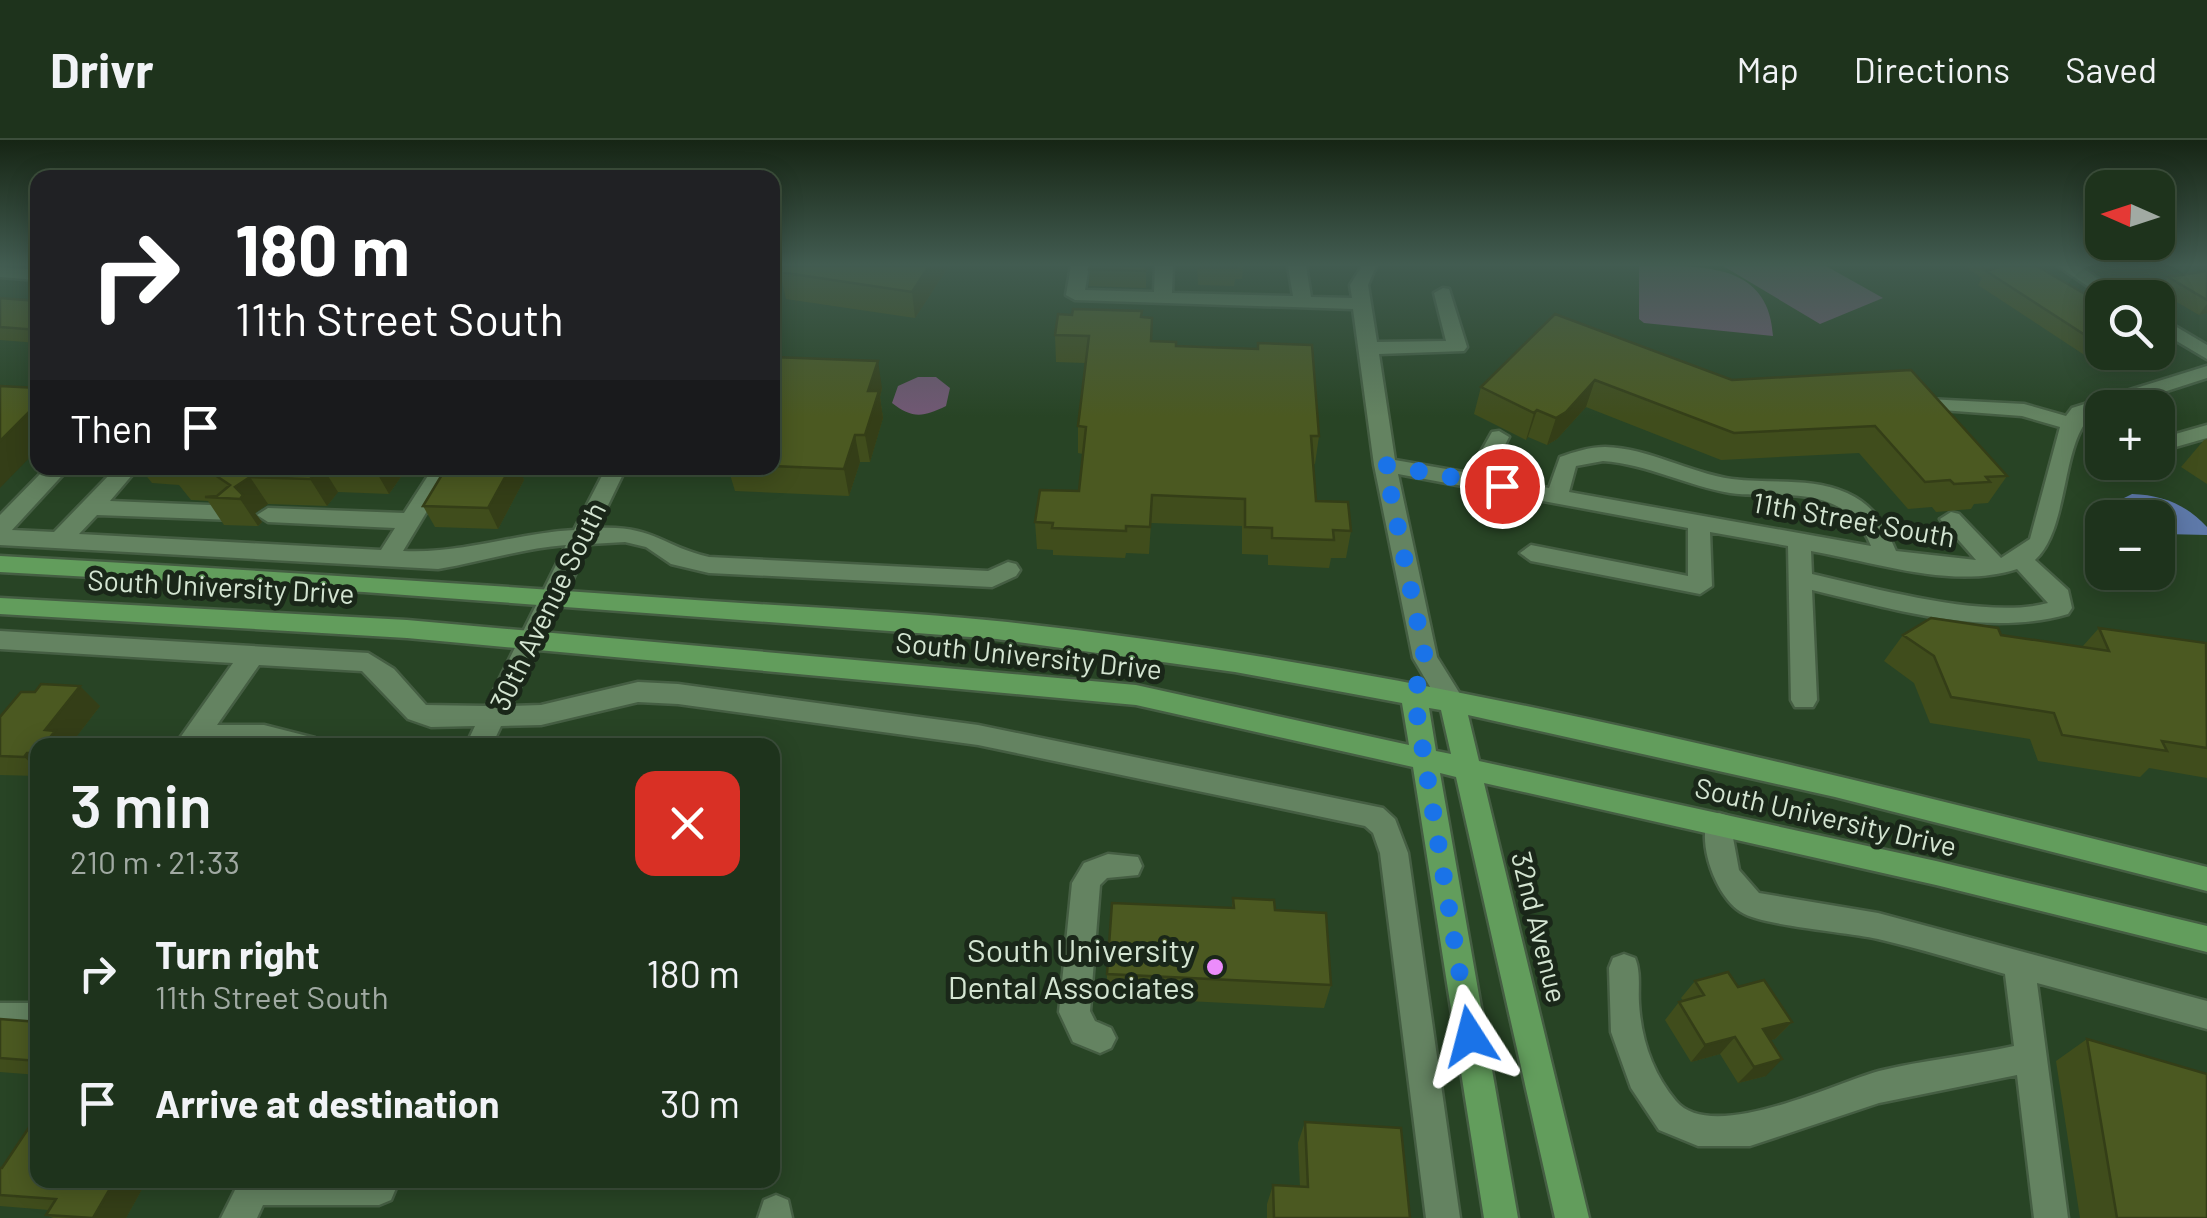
<!DOCTYPE html>
<meta charset="utf-8">
<style>
:root{--surface:#1e331c;--page:#263b25;--text:#f1f3f6;--muted:#a1aaa3;--line:#3c4e3b}
body{margin:0;font-family:Barlow,sans-serif;background:var(--page);color:var(--text);height:100vh;display:flex;flex-direction:column;font-size:38px;white-space:nowrap}
*{box-sizing:border-box;margin:0}
p{font-size:32px;color:var(--muted)}
.icon{flex:none;width:55px;height:55px;fill:none;stroke:currentColor;stroke-width:2;stroke-linecap:round;stroke-linejoin:round}
.map{position:relative;flex:1;overflow:hidden}
.drawer{position:absolute;left:30px;top:598px;width:750px;height:450px;display:flex;flex-direction:column;background:var(--surface);border-radius:20px;box-shadow:0 5px 25px #0003,0 0 0 2px var(--line)}
.drawer>*{flex:none}
.guide{position:absolute;left:30px;top:30px;width:750px;height:305px;border-radius:20px;box-shadow:0 5px 25px #0003,0 0 0 2px var(--line);background:#202124;color:#fff;overflow:hidden}
.needle{width:65px;rotate:273deg}
.controls{position:absolute;left:2085px;top:30px;display:grid;gap:20px}
.controls a{display:grid;place-items:center;width:90px;height:90px;border-radius:20px;background:var(--surface);box-shadow:0 5px 25px #0003,0 0 0 2px var(--line);font-size:50px}
.pin{position:absolute;display:grid;place-items:center;width:85px;height:85px;color:#fff;margin:-42px;border:5px solid #fff;border-radius:50%;box-shadow:0 2px 10px #0007}
.me{position:absolute;width:110px;margin:-55px;rotate:351deg;stroke-linejoin:round;filter:drop-shadow(0 0 8px #0008)}
.turn{display:flex;align-items:center;gap:35px;height:210px;padding:0 40px;font-size:45px}
.turn .icon{width:130px;height:130px;stroke-width:2.5}
.turn b{display:block;font-size:70px;line-height:85px}
.then{display:flex;align-items:center;height:95px;padding:0 40px;background:#0003;gap:20px;font-size:38px}
.round{display:grid;place-items:center;flex:none;width:105px;height:105px;border-radius:20px;background:var(--page)}
.summary{display:flex;align-items:center;justify-content:space-between;height:170px;padding:0 40px}
h1{font-size:60px;font-weight:600;line-height:75px}
ul{padding:0;list-style:none}
li{display:flex;align-items:center;gap:30px;height:130px;padding:0 40px}
li div{flex:1}
li b{display:block;font-size:38px}
li em{font-style:normal}
header{display:flex;align-items:center;gap:60px;box-sizing:border-box;height:140px;padding:0 50px;background:var(--surface);border-bottom:2px solid var(--line)}
header strong{font-size:48px}
nav{display:flex;gap:55px;margin-inline-start:auto;font-size:35px}
.map>svg:first-child{display:block}
</style>
<header>
<strong>Drivr</strong>
<nav><a>Map</a><a>Directions</a><a>Saved</a></nav>
</header>
<div class="map">
<svg width="2207" height="1078" viewBox="0 0 2207 1078">
<rect width="100%" height="100%" fill="#284425"/>
<!-- green -->
<path fill="#715874" d="M1639 126C1697 126 1769 120 1773 196L1644 183 1639 179Z
M1723 126H1826L1883 158 1820 184Z
M918 237H936L950 248 946 266C924 277 912 279 892 263L898 246Z"/>
<!-- water -->
<path fill="#5e79a9" d="M2132 354C2163 355 2187 365 2207 387V395L2164 394 2158 392V378L2127 377 2124 358Z"/>
<g fill="none" stroke-linecap="round" stroke-linejoin="round">
<!-- minor casing -->
<g stroke="#455e43" stroke-width="5">
<path id="minor" d="M1071 126H1089L1085 150 1154 152 1155 126H1173L1172 153 1293 156 1288 126H1306L1311 157 1352 158 1350 145 1362 126H1376L1368 145 1377 202 1446 201 1434 153 1443 148 1449 149 1467 207 1464 211 1379 214 1395 320 1469 333 1492 292 1499 291 1509 297 1489 337 1549 348 1560 317C1574 312 1589 307 1605 307 1649 308 1689 333 1732 339 1770 344 1812 337 1847 353 1874 365 1885 385 1896 411L1976 420 1940 379 1951 372 1959 374 2001 418 2030 399 2060 287 2022 276 1915 268 1905 262 1908 258 2024 264 2066 276 2072 268 2207 226V238L2114 268C2056 268 2076 383 2035 420L2068 450 2072 468 2068 474C1986 498 1893 469 1812 450L1817 560 1813 567H1795L1791 560 1788 406 1710 392 1712 446 1700 454 1531 421 1520 413 1531 405 1688 436V388L1398 334 1437 517 1465 562 1461 569H1443L1413 518 1374 325 1353 169 1075 160 1066 155ZM1603 321C1647 324 1687 346 1730 353 1762 358 1800 350 1830 363 1851 371 1863 386 1871 406L1569 352 1576 326ZM1811 411C1875 422 1953 450 2017 429L2048 463C1988 480 1874 448 1812 434Z
M2058 126H2079L2127 158H2105Z
M0 127 38 130V140L0 137Z
M2158 176 2207 205V219L2158 190Z
M2207 285V298L2158 312V299Z
M46 328H69L12 390 54 392 116 328H138L110 361 234 366 245 373 234 380 97 375 79 394 381 410 395 388 268 382 257 375 268 368 404 373 433 328H453L403 411C463 414 516 393 574 390L606 328H626L597 388C653 385 662 406 709 417L988 431 1008 422 1016 424 1020 430 1016 436 992 447 709 433 671 424 646 407 625 402 590 404 511 566 541 565 638 542 678 544 978 585 1383 668 1395 679 1408 713 1460 1078H1426L1380 713 1373 693 1365 686 978 605 678 564 638 562 541 585 501 586 492 605H466L475 586 431 587 408 579 362 531 259 525 217 585H264L315 598 319 605H175L233 523 0 509V491L368 513 394 529 426 565 486 566 566 405C523 408 481 422 438 429L0 405V375Z
M1719 673 1729 676 1739 730 1759 753 1878 773 2207 861V889L2037 843 2068 1078H2034L2017 935 1879 963 1750 1006H1698L1659 990 1631 948 1611 892 1609 828 1613 818 1624 814 1635 818C1641 832 1638 848 1639 863 1641 899 1653 934 1676 961 1712 1004 1835 943 1879 931 1923 920 1969 916 2014 906L2005 834C1963 822 1921 809 1878 799 1848 792 1762 786 1741 772 1716 757 1696 702 1709 676Z
M1108 714 1138 717 1142 726 1138 735 1107 738 1100 745 1090 871 1095 881 1111 888 1116 898 1111 908 1100 913 1073 902 1059 872 1072 743 1084 723Z
M0 863H38V892L0 891Z
M240 1040H393L396 1048 391 1060 379 1065H263L257 1078H221Z
M776 1055 788 1060 792 1078H758L764 1060Z"/>
</g>
<!-- major casing -->
<g stroke="#455e43" stroke-width="5">
<path id="major" d="M0 416C232 429 463 443 695 460 796 467 897 471 997 481 1407 524 1808 628 2207 727V751L1835 657 1468 575 1479 621 1936 721 2207 786V812L1936 745 1484 643 1589 1078H1555L1456 637 1440 633 1518 1078H1484L1413 627 1136 565 407 498 0 474V458L407 480 1136 545 1409 605 1402 563 1235 532 997 499 364 452 0 432ZM1429 568 1441 570 1451 614 1436 611Z"/>
</g>
<!-- minor -->
<use href="#minor" fill="#648361" fill-rule="evenodd"/>
<!-- major -->
<use href="#major" fill="#629d5c" fill-rule="evenodd"/>
</g>
<!-- wall -->
<path fill="#404d1c" d="M785 126H949L915 178 786 159 780 132Z
M1090 126H1146V148L1089 146Z
M1197 126H1243L1242 139H1235L1234 146 1198 145Z
M1964 126H2037L2102 164V212L2092 220 1978 145 1982 138Z
M2207 131V173L2199 175 2158 151 2168 137Z
M0 158 38 161V203L0 200Z
M1555 174 1732 240 1911 230 2007 336 1988 363 1974 364 1971 369 1936 372 1932 367 1908 369 1859 313 1721 320 1586 267 1557 299 1547 305 1528 297 1526 300 1474 274 1481 247Z
M1142 177 1152 201 1176 206 1257 209 1258 203 1319 296 1315 324H1313L1316 361 1351 391 1346 418H1331L1329 428 1268 425V415L1242 414V386L1151 383 1149 414 1126 413 1125 418 1053 415V410L1037 409 1035 382 1079 351 1083 314 1078 313V286L1085 223 1056 222 1055 195Z
M772 217 882 248 880 257 883 278 870 322H860L849 356 735 351 728 328H772Z
M2207 299V344L2181 327 2204 300Z
M140 328H407L389 354 338 352 327 366 268 364 255 373 262 382 258 386 224 385 208 361 191 360 179 345 152 343Z
M446 328H519L524 340 498 389 435 387 423 366Z
M2099 488 2207 504V638L2149 628 2140 637 2038 621 2030 599 1930 583 1914 543 1884 521 1903 495H2001L2082 507Z
M100 566 70 605H38V636L0 635V577Z
M1233 758 1275 770 1331 845 1324 868 1107 857V834L1232 768Z
M1695 841 1738 847 1792 882 1775 899 1770 900 1766 936 1738 943 1720 914 1691 922 1665 880 1679 862 1683 861 1681 858Z
M0 879 38 882V935L0 932Z
M2087 899 2207 1078H2080L2056 921Z
M1305 982 1410 1078H1267V1064L1273 1045 1300 1047 1298 1003Z
M0 1028 38 1040H147L126 1078H53L46 1075 49 1070 0 1066Z"/>
<!-- shaded-wall -->
<path fill="#343e17" d="M929 126H949L915 178 912 152Z
M2207 164V173L2199 175Z
M2102 206V212H2120L2092 220Z
M878 221 882 248 880 257 883 278 870 322 865 295 868 251Z
M1595 240 1586 267 1557 299 1547 305 1556 278Z
M38 263V309L0 348V301Z
M1537 270 1528 297 1526 300 1534 273Z
M855 295 860 322 849 356 844 329Z
M319 328H323L338 352 327 366 310 339Z
M374 328H407L389 354Z
M510 328H519L524 340 498 389 488 368Z
M250 337 268 364 255 373 262 382 258 386 240 359 235 347Z
M80 546 100 566 70 605H44L45 590Z
M27 613 38 622V629L24 617Z
M1792 882 1775 899 1747 906 1763 889Z
M1735 897 1720 914 1691 922 1705 905Z
M1782 919 1766 936 1738 943 1754 927Z
M115 1040H147L126 1078H93Z"/>
<!-- building -->
<path fill="#4b5921" stroke="#343e17" stroke-width="2.5" d="M785 126H929L912 152 780 132Z
M1090 126H1146V131L1089 129Z
M1199 126H1236V128H1199Z
M1994 126H2037L2102 164V206L1986 131 1997 128Z
M2207 131V160L2168 137Z
M0 158 38 161V190L0 187Z
M1073 169 1142 171 1141 177 1152 178 1151 201 1176 202V206L1258 209V203L1312 205 1319 296H1311L1316 361 1348 362 1351 391 1333 390 1334 400 1272 398V388L1245 387V359L1152 355 1150 387 1126 386V391L1052 388 1053 383 1035 382 1040 350 1079 351 1086 287 1078 286 1089 196 1055 195 1058 174 1072 175Z
M1555 174 1732 240 1911 230 2007 336 1986 337 1990 342 1954 344 1950 340 1925 342 1875 286 1734 293 1595 240 1566 272 1556 278 1537 270 1534 273 1481 247Z
M772 217 878 221 868 251H879L865 295H855L844 329 772 326Z
M0 246 38 248V263L0 301Z
M176 328H319L310 339 250 337 235 347 243 355 240 359 205 357 217 356 230 345 215 335 171 333Z
M446 328H510L488 368 423 366Z
M1931 478 1998 488 2001 495 2109 511 2099 488 2206 503 2207 608 2162 601 2167 611 2062 595 2054 573 1951 557 1934 516 1903 495Z
M41 544 80 546 45 590 55 591 44 605H38V613H27L24 617 0 616V577L21 552H35Z
M1233 758 1274 760 1275 770 1326 773 1331 845 1107 834 1112 763 1234 768Z
M1728 832 1738 847 1764 840 1792 882 1763 889 1782 919 1754 927 1735 897 1705 905 1679 862 1704 855 1695 841Z
M0 879 38 882V921L0 918Z
M2087 899 2207 934V1078H2117Z
M38 974V1040H115L93 1078 46 1075 56 1059 0 1055V1028H2Z
M1305 982 1401 988 1410 1078H1274L1273 1045 1308 1047Z"/>
<!-- sky -->
<linearGradient id="sky" x2="0" y2="1"><stop stop-color="#162514"/><stop offset="0.45" stop-color="#425c51"/><stop offset="1" stop-color="#425c51" stop-opacity="0"/></linearGradient>
<rect width="2207" height="277" fill="url(#sky)"/>
<g fill="none" stroke-linecap="round" stroke-linejoin="round">
<!-- route -->
<path stroke="#1a73e8" stroke-width="18" stroke-dasharray="0 32.4" d="M1470 896 1414 556 1425 518 1385 325 1502 346"/>
</g>
<!-- markers -->
<circle fill="#ec8cfb" stroke="#1a2719" stroke-width="4" cx="1215" cy="827" r="10"/>
<g text-anchor="middle" dominant-baseline="central" stroke-width="10" stroke-linejoin="round" paint-order="stroke">
<!-- street labels -->
<g font-size="28" fill="#d4e5d2" stroke="#1a2719">
<text transform="translate(1854 379) rotate(10)">11th Street South</text>
<text transform="translate(221 446) rotate(3)">South University Drive</text>
<text transform="translate(547 466) rotate(-64)">30th Avenue South</text>
<text transform="translate(1029 515) rotate(6)">South University Drive</text>
<text transform="translate(1826 676) rotate(13)">South University Drive</text>
<text transform="translate(1540 787) rotate(76)">32nd Avenue</text>
</g>
<!-- near-poi labels -->
<g font-size="32" fill="#d4e5d2" stroke="#1a2719" text-anchor="end">
<text x="1195" y="809">South University<tspan x="1195" dy="37">Dental Associates</tspan></text>
</g>
</g>
</svg>
<div class="controls">
<a><svg class="needle" viewBox="-14 -14 28 28"><path d="M0-13l5 13h-10z" fill="#e53935"/><path d="M0 13l5-13h-10z" fill="#a1aaa3"/></svg></a>
<a><svg class="icon" aria-label="search" viewBox="0 0 24 24"><circle cx="10" cy="10" r="6"/><path d="M15 15l6 6"/></svg></a>
<a>+</a>
<a>−</a>
</div>
<div class="pin" style="left:1502px;top:346px;background:#d93025"><svg class="icon" aria-label="arrive" viewBox="0 0 24 24"><path d="M6 21V4h12l-3 4 3 4H6"/></svg></div>
<svg class="me" style="left:1470px;top:896px" viewBox="-20 -20 40 40"><path d="M0-17L14 15 0 8-14 15z" fill="#1a73e8" stroke="#fff" stroke-width="4"/></svg>
<div class="guide">
<div class="turn"><svg class="icon" aria-label="right" viewBox="0 0 24 24"><path d="M7 20v-9h11M14 6l5 5-5 5"/></svg><div><b>180 m</b>11th Street South</div></div>
<div class="then">Then<svg class="icon" aria-label="arrive" viewBox="0 0 24 24"><path d="M6 21V4h12l-3 4 3 4H6"/></svg></div>
</div>
<section class="drawer">
<div class="summary"><div><h1>3 min</h1><p>210 m · 21:33</p></div><a class="round" style="background:#d93025;color:#fff"><svg class="icon" aria-label="close" viewBox="0 0 24 24"><path d="M6 6l12 12M18 6L6 18"/></svg></a></div>
<ul>
<li><svg class="icon" aria-label="right" viewBox="0 0 24 24"><path d="M7 20v-9h11M14 6l5 5-5 5"/></svg><div><b>Turn right</b><p>11th Street South</p></div><em>180 m</em></li>
<li><svg class="icon" aria-label="arrive" viewBox="0 0 24 24"><path d="M6 21V4h12l-3 4 3 4H6"/></svg><div><b>Arrive at destination</b></div><em>30 m</em></li>
</ul>
</section>
</div>
